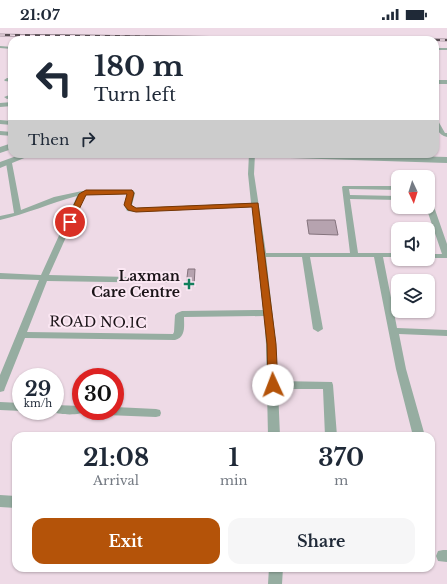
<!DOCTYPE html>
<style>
:root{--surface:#fff;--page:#f6f6f7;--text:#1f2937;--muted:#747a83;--accent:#b45309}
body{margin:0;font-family:"Libre Baskerville",serif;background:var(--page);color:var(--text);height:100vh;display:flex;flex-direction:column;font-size:15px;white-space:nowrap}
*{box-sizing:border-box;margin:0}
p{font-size:13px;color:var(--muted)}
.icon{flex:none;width:22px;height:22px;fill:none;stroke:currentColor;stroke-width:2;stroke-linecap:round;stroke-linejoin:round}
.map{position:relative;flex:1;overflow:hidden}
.drawer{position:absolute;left:12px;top:404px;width:423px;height:140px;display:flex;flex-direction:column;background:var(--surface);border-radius:12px;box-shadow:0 1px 3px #0004}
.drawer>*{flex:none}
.guide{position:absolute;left:8px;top:8px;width:431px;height:122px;border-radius:12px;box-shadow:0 1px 3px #0004;background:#fff;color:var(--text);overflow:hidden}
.needle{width:26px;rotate:176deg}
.buttons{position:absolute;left:391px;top:142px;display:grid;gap:8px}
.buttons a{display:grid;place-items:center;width:44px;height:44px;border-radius:8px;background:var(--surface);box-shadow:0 1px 3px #0004;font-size:20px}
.speed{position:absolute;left:12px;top:340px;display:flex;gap:8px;font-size:20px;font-weight:700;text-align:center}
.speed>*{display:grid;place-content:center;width:52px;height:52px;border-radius:50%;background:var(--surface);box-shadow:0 1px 3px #0004;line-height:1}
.speed small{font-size:10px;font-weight:400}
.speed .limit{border:6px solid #d22;background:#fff;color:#111}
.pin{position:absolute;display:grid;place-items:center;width:34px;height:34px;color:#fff;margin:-17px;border:2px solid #fff;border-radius:50%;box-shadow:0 1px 4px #0007}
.me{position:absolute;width:44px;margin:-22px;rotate:358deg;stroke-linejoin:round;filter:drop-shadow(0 0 3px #0008)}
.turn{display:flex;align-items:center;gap:14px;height:84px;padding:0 20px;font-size:18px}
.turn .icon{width:52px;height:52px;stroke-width:2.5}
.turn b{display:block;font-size:28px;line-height:34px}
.then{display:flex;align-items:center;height:38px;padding:0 20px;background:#0003;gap:8px;font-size:15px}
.eta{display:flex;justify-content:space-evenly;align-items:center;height:68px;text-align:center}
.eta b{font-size:24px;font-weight:700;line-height:28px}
.action{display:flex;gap:8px;margin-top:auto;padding:8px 20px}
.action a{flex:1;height:46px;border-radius:12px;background:var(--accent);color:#fff;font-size:16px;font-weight:700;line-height:46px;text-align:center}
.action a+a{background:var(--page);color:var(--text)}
.status{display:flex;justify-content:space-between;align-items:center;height:28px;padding:0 20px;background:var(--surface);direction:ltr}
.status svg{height:11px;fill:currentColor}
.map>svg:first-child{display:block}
</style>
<div class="status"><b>21:07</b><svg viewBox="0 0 49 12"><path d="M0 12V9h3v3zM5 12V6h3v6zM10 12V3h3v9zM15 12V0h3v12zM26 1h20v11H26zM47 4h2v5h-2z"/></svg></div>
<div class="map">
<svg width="447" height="556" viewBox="0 0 447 556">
<rect width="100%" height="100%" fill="#eedae6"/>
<!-- building -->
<path fill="#b6a3af" stroke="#84737d" d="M307 192H335L338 207 309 206Z
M188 241H195L194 258H186Z"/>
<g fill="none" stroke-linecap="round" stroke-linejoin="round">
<!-- minor -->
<path fill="#96ada1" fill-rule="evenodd" d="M0 18 12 19V21L0 20Z
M435 20H447V22H435Z
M7 50H12V54L5 53 4 52Z
M435 52H447V56H435Z
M12 66V70L7 71 4 69Z
M12 74V78L0 79V75Z
M435 90 437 91 445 105H447V109C438 107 435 99 435 90Z
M0 92 12 93V97L0 96Z
M0 103 12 104V108L0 107Z
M249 126H255L254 146 266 225H350L342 159 343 158H398V162L349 161 350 167 398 168V172L350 171 358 225H398V229H383L397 300 447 302V308L399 306 406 341 425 408H413L396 341 374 229H310L323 301 318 304 313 301 302 229H266L276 316 277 353 332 354 333 357 337 408H325L323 361H278L280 408H268L266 316 264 288 184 289C184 298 186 309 175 312L25 310 5 360 4 363 0 364V347L39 252 0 251V245L41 247 77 168C51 175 26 186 0 192V188L14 185 6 135 7 134 12 135 21 182 54 169 82 163 133 162 135 165 132 177 133 179 136 180 251 175 248 146ZM127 166 124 177 127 183 136 184 252 179 263 282 182 283 177 285 175 287 174 304 173 306 27 304 47 253 171 255 172 253 171 251 168 250 49 247 85 167Z
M428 171 432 173 447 216V230H428V226H442L426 179H428Z
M0 374 21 375 22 383 0 382Z
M55 377 81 378V383H86C81 388 56 387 51 383H55Z
M115 379 156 381 160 382 161 385 160 388 156 389 106 387 102 386 101 383H115Z
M0 467 16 468V480L0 479Z
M443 522H447V534L438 533 436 528 438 523Z
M269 540H283L282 556H268Z"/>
<!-- tertiary -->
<path fill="#96ada1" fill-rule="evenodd" d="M12 115V121L0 125V119Z
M22 126H34L0 140V134Z
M255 126H340L447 129V135L259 129Z"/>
<!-- rail casing -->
<g stroke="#584d53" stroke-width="2.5">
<path id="rail" d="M0 7 447 12"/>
</g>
<!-- rail -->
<use href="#rail" stroke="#fbe7f3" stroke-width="1.5" stroke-dasharray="5" stroke-linecap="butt"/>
</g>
<!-- route -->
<path fill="#b45309" stroke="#753606" d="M86 162H132L134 165 131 177 136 180 258 175 276 316 278 357 277 360 273 361 268 357 267 316 252 179 136 184 128 182 124 177 127 166 86 167 73 194 67 195 66 194 79 166Z"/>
<!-- markers -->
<path fill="#127f5c" stroke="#fbe7f3" stroke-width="1.5" d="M187 250h4v4h4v4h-4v4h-4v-4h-4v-4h4z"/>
<g text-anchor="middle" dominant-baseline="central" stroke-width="4" stroke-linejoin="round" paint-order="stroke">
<!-- poi labels -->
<g font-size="14" font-weight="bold" fill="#1b1418" stroke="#fbe7f3" text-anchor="end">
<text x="180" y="248">Laxman<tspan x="180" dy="16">Care Centre</tspan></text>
</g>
<!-- street labels -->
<g font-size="14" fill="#1b1418" stroke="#fbe7f3">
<text transform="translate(98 294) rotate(1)">ROAD NO.1C</text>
</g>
</g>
</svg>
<div class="buttons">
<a><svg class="needle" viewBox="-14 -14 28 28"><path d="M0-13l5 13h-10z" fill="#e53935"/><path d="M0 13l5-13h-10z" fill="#747a83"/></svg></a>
<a><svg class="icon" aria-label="sound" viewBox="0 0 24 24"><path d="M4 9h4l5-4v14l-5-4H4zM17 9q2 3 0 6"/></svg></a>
<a><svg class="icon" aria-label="layers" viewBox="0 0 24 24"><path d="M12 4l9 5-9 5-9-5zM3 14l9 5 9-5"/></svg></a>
</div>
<div class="speed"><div>29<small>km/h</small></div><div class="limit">30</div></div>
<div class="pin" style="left:70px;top:194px;background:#d93025"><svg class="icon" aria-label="arrive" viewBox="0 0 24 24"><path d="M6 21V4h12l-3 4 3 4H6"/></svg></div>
<svg class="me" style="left:273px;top:357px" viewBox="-20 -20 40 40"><circle r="19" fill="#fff"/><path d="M0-13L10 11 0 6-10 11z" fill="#b45309"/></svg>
<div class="guide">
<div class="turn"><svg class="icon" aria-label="left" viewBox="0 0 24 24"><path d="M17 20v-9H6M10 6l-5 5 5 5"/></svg><div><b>180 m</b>Turn left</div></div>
<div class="then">Then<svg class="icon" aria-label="right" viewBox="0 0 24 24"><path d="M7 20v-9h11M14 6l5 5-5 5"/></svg></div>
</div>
<section class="drawer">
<div class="eta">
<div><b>21:08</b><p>Arrival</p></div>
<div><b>1</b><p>min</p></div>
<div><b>370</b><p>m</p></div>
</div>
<div class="action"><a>Exit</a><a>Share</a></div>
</section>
</div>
